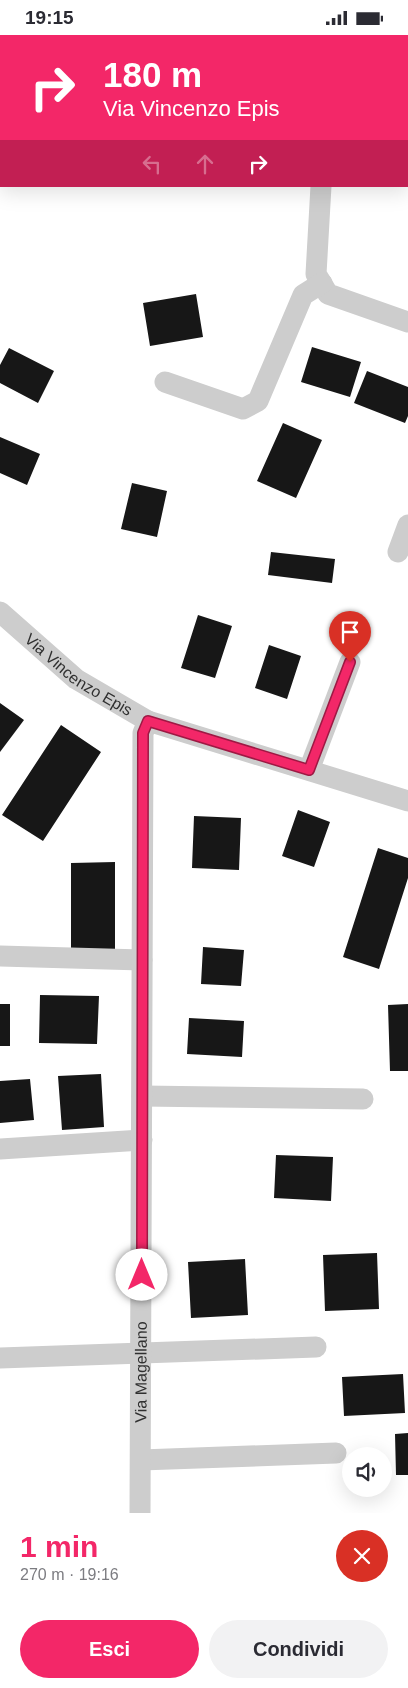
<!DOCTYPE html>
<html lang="it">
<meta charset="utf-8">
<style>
:root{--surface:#fff;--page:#f2f2f3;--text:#2b2b33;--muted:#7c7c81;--accent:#f32768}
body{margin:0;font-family:Arial,sans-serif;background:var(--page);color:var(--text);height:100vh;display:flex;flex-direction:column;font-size:19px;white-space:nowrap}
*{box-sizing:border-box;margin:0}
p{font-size:16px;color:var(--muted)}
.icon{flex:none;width:28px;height:28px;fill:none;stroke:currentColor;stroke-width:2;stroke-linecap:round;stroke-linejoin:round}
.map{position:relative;height:1478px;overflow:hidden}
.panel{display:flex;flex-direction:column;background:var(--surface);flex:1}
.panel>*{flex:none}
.banner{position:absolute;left:0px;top:0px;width:409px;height:152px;box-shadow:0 5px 20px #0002;background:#f32768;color:#fff;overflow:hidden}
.buttons{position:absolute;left:342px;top:1412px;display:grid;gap:10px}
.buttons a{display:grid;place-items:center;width:50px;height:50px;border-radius:50%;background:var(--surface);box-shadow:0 5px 20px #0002;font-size:25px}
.pin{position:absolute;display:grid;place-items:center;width:42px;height:42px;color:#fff;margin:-51px -21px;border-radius:50% 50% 50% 0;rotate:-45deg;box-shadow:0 0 5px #0007}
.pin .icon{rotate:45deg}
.me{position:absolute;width:55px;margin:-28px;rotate:0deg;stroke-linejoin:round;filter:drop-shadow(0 0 4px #0008)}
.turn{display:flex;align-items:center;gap:18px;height:105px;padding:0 20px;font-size:22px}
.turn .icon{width:65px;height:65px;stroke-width:2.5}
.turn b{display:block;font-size:35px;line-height:42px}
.lanes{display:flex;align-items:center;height:48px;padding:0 20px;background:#0003;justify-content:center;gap:25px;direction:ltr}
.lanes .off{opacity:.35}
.round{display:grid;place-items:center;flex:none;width:52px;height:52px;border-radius:26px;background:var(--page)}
.head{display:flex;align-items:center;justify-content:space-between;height:85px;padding:0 20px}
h1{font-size:30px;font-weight:700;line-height:38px;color:var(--accent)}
.primary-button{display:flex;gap:10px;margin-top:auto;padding:10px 20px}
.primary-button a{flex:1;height:58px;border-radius:30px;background:var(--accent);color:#fff;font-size:20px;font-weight:700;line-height:58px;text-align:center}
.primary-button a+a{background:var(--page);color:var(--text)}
.status{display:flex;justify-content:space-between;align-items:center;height:35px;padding:0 25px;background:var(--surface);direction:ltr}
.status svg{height:14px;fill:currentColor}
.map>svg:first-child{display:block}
</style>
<div class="status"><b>19:15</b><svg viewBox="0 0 49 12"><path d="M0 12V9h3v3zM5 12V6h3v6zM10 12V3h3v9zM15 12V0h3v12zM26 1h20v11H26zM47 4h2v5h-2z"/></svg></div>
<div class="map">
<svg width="408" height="1478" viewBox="0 0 408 1478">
<rect width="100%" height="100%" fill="#fff"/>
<!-- building -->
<path fill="#171717" d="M196 259 203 302 150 311 143 268Z
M312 312 361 327 350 362 301 347Z
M9 313 54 336 38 368 0 348V330Z
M367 336 408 352V381L405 388 354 368Z
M283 388 322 405 296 463 257 446Z
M0 402 40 419 27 450 0 438Z
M132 448 167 456 157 502 121 494Z
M271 517 335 524 332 548 268 540Z
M198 580 232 591 215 643 181 633Z
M269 610 301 621 287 664 255 653Z
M0 668 24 685 0 717Z
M61 690 101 717 43 806 2 780Z
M298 775 330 787 314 832 282 821Z
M194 781 241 783 239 835 192 833Z
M378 813 408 823V843L379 934 343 922Z
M115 827V918L71 917V828Z
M203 912 244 915 241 951 201 949Z
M40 960 99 961 97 1009 39 1008Z
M0 969H10V1011H0Z
M408 969V1036H390L388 970Z
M189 983 244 986 242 1022 187 1019Z
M101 1039 104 1092 62 1095 58 1041Z
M30 1044 34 1085 0 1088V1046Z
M276 1120 333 1122 331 1166 274 1163Z
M377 1218 379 1274 325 1276 323 1220Z
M245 1224 248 1280 191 1283 188 1227Z
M403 1339 405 1378 344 1381 342 1342Z
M408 1398V1440H396L395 1399Z"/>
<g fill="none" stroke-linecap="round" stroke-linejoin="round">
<!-- minor -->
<g stroke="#cdcdcd" stroke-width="21">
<path d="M42 1V0"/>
<path d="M328 1V0"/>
<path d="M0 75 1 76"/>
<path d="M321 151 316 239 328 259 408 287"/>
<path d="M165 347 243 374 258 366 303 260 322 248"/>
<path d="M398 517 408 490"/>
<path id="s1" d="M0 577 76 644 148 686 408 766"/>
<path d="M309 735 350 627"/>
<path d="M0 921 142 925"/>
<path d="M142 1061 363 1064"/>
<path d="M0 1114 142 1105"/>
<path d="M0 1323 316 1312"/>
<path d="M141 1425 336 1418"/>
<path id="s2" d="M140 1478 143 698 148 686"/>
</g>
</g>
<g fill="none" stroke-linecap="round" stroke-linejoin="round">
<!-- route casing -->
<g stroke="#9e1944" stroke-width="12">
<path id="route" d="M142 1240 143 698 148 686 309 735 350 627"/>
</g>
<!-- route -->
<use href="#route" stroke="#f32768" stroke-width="9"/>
</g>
<g text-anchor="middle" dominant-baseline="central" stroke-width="5" stroke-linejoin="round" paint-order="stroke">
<!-- street labels -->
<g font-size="16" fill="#303030" stroke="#fff">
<text stroke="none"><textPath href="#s1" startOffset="101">Via Vincenzo Epis</textPath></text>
<text stroke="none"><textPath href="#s2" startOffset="141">Via Magellano</textPath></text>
</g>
</g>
</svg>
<div class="buttons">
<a><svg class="icon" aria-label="sound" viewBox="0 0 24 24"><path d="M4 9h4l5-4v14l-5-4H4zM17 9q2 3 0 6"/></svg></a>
</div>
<div class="pin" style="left:350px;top:627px;background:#d93025"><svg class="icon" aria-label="arrive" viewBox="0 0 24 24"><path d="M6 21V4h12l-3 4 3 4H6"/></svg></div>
<svg class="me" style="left:142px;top:1240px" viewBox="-20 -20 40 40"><circle r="19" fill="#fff"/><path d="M0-13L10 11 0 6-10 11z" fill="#f32768"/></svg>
<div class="banner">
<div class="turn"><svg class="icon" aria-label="right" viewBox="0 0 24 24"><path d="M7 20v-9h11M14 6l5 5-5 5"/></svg><div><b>180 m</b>Via Vincenzo Epis</div></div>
<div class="lanes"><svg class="icon off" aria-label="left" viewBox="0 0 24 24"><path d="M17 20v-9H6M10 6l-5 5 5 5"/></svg><svg class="icon off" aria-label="ahead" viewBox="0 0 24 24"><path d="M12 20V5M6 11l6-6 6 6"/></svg><svg class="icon" aria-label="right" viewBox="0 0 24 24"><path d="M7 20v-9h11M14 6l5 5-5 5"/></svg></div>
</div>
</div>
<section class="panel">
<div class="head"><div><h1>1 min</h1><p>270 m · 19:16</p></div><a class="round" style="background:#d93025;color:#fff"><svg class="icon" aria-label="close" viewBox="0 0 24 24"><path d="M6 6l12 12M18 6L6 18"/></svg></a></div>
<div class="primary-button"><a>Esci</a><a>Condividi</a></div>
</section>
